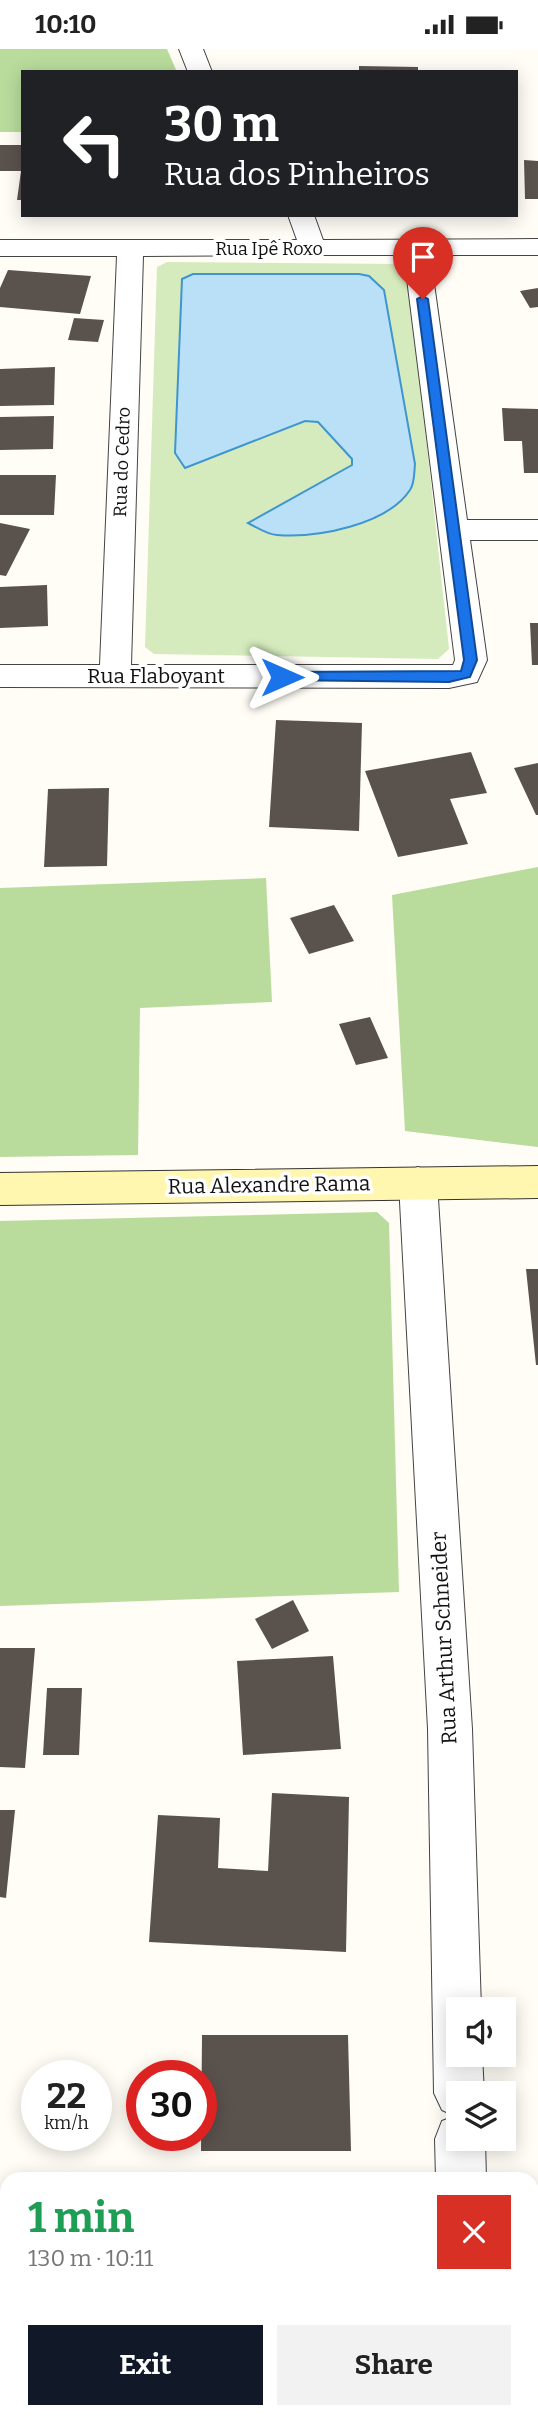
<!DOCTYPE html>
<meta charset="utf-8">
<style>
:root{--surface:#fff;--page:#f2f2f2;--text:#222;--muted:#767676;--accent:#111827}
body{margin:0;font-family:Bitter,serif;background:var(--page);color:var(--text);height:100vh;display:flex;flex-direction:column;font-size:26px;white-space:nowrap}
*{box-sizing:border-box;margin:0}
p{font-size:23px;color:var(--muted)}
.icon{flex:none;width:38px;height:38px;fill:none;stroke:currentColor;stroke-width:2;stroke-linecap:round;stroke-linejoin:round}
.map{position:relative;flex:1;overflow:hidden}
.panel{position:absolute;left:0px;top:2123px;width:539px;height:247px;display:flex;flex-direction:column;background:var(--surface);border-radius:21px 21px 0 0;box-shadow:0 4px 18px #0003}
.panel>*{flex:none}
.top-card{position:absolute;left:21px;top:21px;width:497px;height:147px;border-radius:0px;box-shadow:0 4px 18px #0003;background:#202124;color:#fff;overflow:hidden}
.buttons{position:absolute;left:446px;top:1948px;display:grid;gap:14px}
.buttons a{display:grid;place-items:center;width:70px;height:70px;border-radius:0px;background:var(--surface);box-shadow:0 4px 18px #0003;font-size:35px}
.speed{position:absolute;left:21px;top:2011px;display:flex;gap:14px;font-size:35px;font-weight:700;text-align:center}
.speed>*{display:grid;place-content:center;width:91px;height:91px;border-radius:50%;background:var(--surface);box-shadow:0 4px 18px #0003;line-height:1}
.speed small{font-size:18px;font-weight:400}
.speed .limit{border:10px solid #d22;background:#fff;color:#111}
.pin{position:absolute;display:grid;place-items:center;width:60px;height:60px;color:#fff;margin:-72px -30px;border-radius:50% 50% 50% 0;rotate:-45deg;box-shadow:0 0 7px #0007}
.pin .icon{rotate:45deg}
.me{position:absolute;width:77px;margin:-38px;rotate:90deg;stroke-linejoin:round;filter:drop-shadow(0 0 5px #0008)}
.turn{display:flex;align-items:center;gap:24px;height:147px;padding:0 28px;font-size:32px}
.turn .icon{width:91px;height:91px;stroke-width:2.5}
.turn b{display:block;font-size:49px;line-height:60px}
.round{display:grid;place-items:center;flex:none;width:74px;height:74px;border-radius:0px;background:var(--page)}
.summary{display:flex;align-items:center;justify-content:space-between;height:119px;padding:0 28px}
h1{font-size:42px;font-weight:700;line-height:52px;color:#1e9e55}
.cta{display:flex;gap:14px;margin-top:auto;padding:14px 28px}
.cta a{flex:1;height:80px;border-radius:0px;background:var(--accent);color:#fff;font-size:28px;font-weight:700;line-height:80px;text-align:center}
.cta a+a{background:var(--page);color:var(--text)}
.status{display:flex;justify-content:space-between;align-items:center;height:49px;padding:0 35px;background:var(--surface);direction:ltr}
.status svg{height:19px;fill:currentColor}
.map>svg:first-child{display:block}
</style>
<div class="status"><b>10:10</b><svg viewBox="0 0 49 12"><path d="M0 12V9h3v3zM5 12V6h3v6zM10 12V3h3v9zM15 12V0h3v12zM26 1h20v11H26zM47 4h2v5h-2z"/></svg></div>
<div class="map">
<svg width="538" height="2368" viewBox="0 0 538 2368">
<rect width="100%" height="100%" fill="#fffdf5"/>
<!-- green -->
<path fill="#d5ebbd" d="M167 213 399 215 408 222 449 600 438 610 154 605 145 598 157 218Z"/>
<!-- forest -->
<path fill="#b9dc9c" d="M0 0H167L177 23H23V83H0Z
M538 818V1098L405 1082 392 846Z
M266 829 272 953 140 959 138 1106 0 1108V839Z
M377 1163 389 1174 399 1543 0 1557V1172Z"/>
<!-- water -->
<path fill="#b9e0f7" stroke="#3f96cf" stroke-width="2" d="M193 225H359L369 227 384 241 415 415C414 423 415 434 410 441 387 476 317 489 277 486 268 486 256 478 248 474L352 416V410L318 373 305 372 185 419 175 404 182 230Z"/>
<!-- building -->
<path fill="#5a524d" d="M359 17 418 18V23H359Z
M0 96H23V151H17L21 122H0Z
M524 111 538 112V150H525Z
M8 221 91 227 80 265 0 258V239Z
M538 239V258L530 259 520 242Z
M74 269 104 271 98 293 68 291Z
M55 318 54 356 0 357V320Z
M502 359 538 360V424H524L522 392H504Z
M54 367 53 400 0 401V368Z
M0 426H56L54 466H0Z
M0 474 30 480 6 527 0 526Z
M47 536 48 577 0 579V538Z
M530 574H538V616H532Z
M276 671 362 674 359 782 269 778Z
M471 703 487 744 450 750 468 795 398 808 365 722Z
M538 714V766H536L514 719Z
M109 739 107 817 44 818 48 740Z
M334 856 354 892 309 905 290 869Z
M370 968 388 1009 356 1016 339 975Z
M526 1220H538V1316H536Z
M293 1551 309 1582 272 1600 255 1570Z
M0 1599H35L25 1719 0 1718Z
M333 1607 341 1700 243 1706 237 1612Z
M47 1639H82L79 1706H43Z
M272 1744 349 1748 346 1903 149 1893 158 1766 220 1769 218 1819 268 1822Z
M0 1761H15L6 1849 0 1848Z
M202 1986H348L351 2102H201Z"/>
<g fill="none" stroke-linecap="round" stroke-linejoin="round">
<!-- street casing -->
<g stroke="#444" stroke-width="2">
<path id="street" d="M179 0H203L212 23H188Z
M288 166H314L323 191 538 190V206H430L467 471H538V491H470L487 611 477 633 449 639 0 638V616H100L117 207H0V191H297ZM308 206H404L455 611 453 616H131L143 207Z
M418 1118 431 1123 437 1134 472 1680 481 1960H458V2006H482L484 2044H458V2090H485L486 2130H436L435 2090 442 2072 455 2067 442 2061 434 2044 428 1680 399 1134 405 1123Z"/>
</g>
<!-- secondary casing -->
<g stroke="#333" stroke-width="2">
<path id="secondary" d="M538 1117V1149L0 1156V1124Z"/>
</g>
<!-- street -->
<use href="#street" fill="#fff" fill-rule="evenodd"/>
<!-- secondary -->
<use href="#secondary" fill="#fff6b0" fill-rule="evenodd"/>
</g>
<!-- route -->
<path fill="#1a73e8" stroke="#114b97" stroke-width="2" d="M423 247 428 250 477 611 470 628 449 633 277 631V624L282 623 461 622 464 611 417 250Z"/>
<g text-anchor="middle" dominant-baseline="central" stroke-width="7" stroke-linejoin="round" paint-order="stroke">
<!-- far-street labels -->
<g font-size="18" fill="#111" stroke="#fff">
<text x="269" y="200">Rua Ipê Roxo</text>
<text transform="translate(122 413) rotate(-88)">Rua do Cedro</text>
</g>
<!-- street labels -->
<g font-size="21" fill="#111" stroke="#fff">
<text x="156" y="627">Rua Flaboyant</text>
<text transform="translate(269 1136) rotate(-1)">Rua Alexandre Rama</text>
<text transform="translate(444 1589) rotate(-93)">Rua Arthur Schneider</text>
</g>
</g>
</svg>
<div class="buttons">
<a><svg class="icon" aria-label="sound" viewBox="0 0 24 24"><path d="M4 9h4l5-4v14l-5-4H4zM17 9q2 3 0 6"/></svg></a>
<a><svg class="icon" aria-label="layers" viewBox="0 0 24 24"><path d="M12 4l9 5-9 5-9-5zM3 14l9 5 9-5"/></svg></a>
</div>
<div class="speed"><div>22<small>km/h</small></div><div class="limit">30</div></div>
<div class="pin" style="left:423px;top:250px;background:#d93025"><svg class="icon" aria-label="arrive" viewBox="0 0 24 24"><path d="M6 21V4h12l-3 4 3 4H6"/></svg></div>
<svg class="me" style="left:282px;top:628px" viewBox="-20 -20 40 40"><path d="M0-17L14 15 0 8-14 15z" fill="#1a73e8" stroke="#fff" stroke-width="4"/></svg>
<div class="top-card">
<div class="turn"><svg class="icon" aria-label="left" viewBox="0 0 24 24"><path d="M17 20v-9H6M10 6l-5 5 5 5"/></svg><div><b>30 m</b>Rua dos Pinheiros</div></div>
</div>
<section class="panel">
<div class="summary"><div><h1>1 min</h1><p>130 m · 10:11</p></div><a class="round" style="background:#d93025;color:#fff"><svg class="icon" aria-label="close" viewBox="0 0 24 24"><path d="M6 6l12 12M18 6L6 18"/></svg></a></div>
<div class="cta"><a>Exit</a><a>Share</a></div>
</section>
</div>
